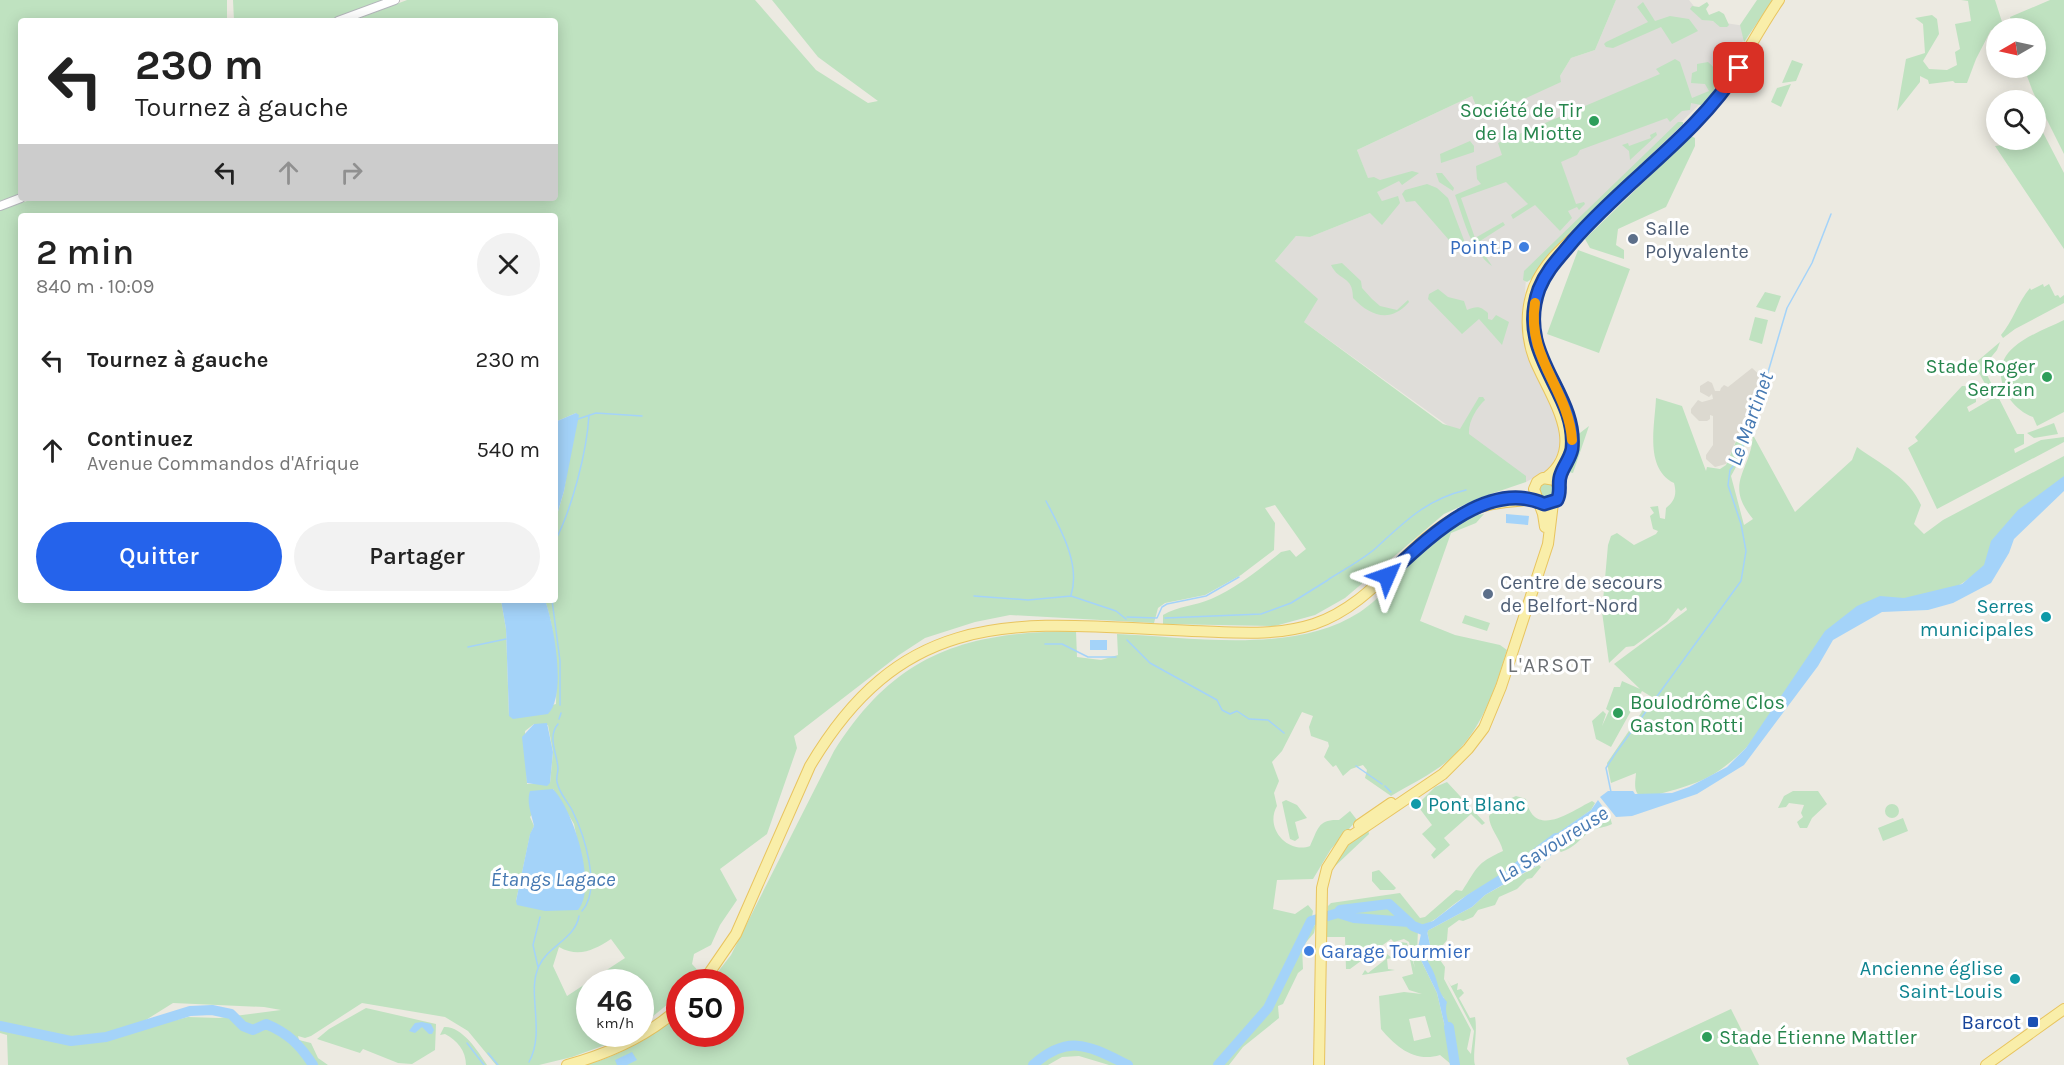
<!DOCTYPE html>
<html lang="fr">
<meta charset="utf-8">
<style>
:root{--surface:#fff;--page:#f2f2f2;--text:#222;--muted:#767676;--accent:#2563eb}
body{margin:0;font-family:Karla,sans-serif;background:var(--page);color:var(--text);height:100vh;display:flex;flex-direction:column;font-size:22px;white-space:nowrap}
*{box-sizing:border-box;margin:0}
p{font-size:20px;color:var(--muted)}
.icon{flex:none;width:33px;height:33px;fill:none;stroke:currentColor;stroke-width:2;stroke-linecap:round;stroke-linejoin:round}
.map{position:relative;flex:1;overflow:hidden}
.details{position:absolute;left:18px;top:213px;width:540px;height:390px;display:flex;flex-direction:column;background:var(--surface);border-radius:6px;box-shadow:0 3px 15px #0003}
.details>*{flex:none}
.banner{position:absolute;left:18px;top:18px;width:540px;height:183px;border-radius:6px;box-shadow:0 3px 15px #0003;background:#fff;color:var(--text);overflow:hidden}
.needle{width:39px;rotate:261deg}
.buttons{position:absolute;left:1986px;top:18px;display:grid;gap:12px}
.buttons a{display:grid;place-items:center;width:60px;height:60px;border-radius:50%;background:var(--surface);box-shadow:0 3px 15px #0003;font-size:30px}
.speed{position:absolute;left:576px;top:969px;display:flex;gap:12px;font-size:30px;font-weight:700;text-align:center}
.speed>*{display:grid;place-content:center;width:78px;height:78px;border-radius:50%;background:var(--surface);box-shadow:0 3px 15px #0003;line-height:1}
.speed small{font-size:15px;font-weight:400}
.speed .limit{border:9px solid #d22;background:#fff;color:#111}
.pin{position:absolute;display:grid;place-items:center;width:51px;height:51px;color:#fff;margin:-26px;border-radius:12px;box-shadow:0 3px 9px #0006}
.me{position:absolute;width:66px;margin:-33px;rotate:47deg;stroke-linejoin:round;filter:drop-shadow(0 0 4px #0008)}
.turn{display:flex;align-items:center;gap:21px;height:126px;padding:0 18px;font-size:27px}
.turn .icon{width:78px;height:78px;stroke-width:2.5}
.turn b{display:block;font-size:42px;line-height:51px}
.lanes{display:flex;align-items:center;height:57px;padding:0 18px;background:#0003;justify-content:center;gap:30px;direction:ltr}
.lanes .off{opacity:.35}
.round{display:grid;place-items:center;flex:none;width:63px;height:63px;border-radius:32px;background:var(--page)}
.headline{display:flex;align-items:center;justify-content:space-between;height:102px;padding:0 18px}
h1{font-size:36px;font-weight:600;line-height:45px}
.button{display:flex;gap:12px;margin-top:auto;padding:12px 18px}
.button a{flex:1;height:69px;border-radius:36px;background:var(--accent);color:#fff;font-size:24px;font-weight:600;line-height:69px;text-align:center}
.button a+a{background:var(--page);color:var(--text)}
ul{padding:0;list-style:none}
li{display:flex;align-items:center;gap:18px;height:90px;padding:0 18px}
li div{flex:1}
li b{display:block;font-size:22px}
li em{font-style:normal}
.map>svg:first-child{display:block}
</style>
<div class="map">
<svg width="2064" height="1065" viewBox="0 0 2064 1065">
<rect width="100%" height="100%" fill="#eceae1"/>
<!-- industrial -->
<path fill="#dfddd9" d="M1616 0H1689L1705 20 1752 27 1706 98 1546 254 1526 278 1523 323 1559 419 1563 443 1549 470 1526 482 1304 322 1275 261 1296 236 1310 237 1370 213 1382 201 1368 179 1357 150 1472 96 1476 106 1560 76 1571 58 1595 50Z"/>
<!-- education -->
<path fill="#dcd9d0" d="M1752 368 1763 378 1743 435 1736 440 1726 464 1715 467 1706 459V455L1713 445V416L1710 415V419L1707 421H1699L1691 413V409L1698 400 1702 402 1713 399 1712 394 1709 397 1700 392V386L1708 381 1712 383 1715 391H1720L1721 388 1724 385 1728 387Z"/>
<!-- green -->
<path fill="#bfe2c0" fill-rule="evenodd" d="M0 0H227V21H21V194L0 201Z
M233 0H385L330 21H234Z
M407 0H755L816 70 868 103 878 101 818 57 772 0H1616L1595 50 1571 58 1560 76 1561 82 1485 117 1480 116 1472 96 1357 150 1368 178 1374 177 1380 180 1412 171 1419 173 1402 185 1399 181 1377 192 1382 201 1398 196 1400 203 1382 225 1370 213 1310 237 1296 236 1275 261 1318 299 1304 322 1443 424 1460 429 1479 397H1483L1485 400C1477 407 1468 422 1469 434L1526 476V482L1479 498 1444 514 1345 598 1315 615 1275 626 1163 624V615C1178 606 1195 606 1211 599 1236 588 1260 569 1281 552L1290 550 1296 557 1306 549 1275 505 1265 508 1275 523 1274 550 1241 575 1205 595 1165 603 1158 608 1154 623 1010 615 975 622 925 638 899 655 794 736 797 748 767 834 720 869 737 900 720 925 711 945 694 954 692 964 701 974 692 982H680L679 995 641 1026 640 982H590V1034H631L627 1037 572 1057 539 1065H496L468 1031 445 1017 362 1003 311 1036 305 1038 298 1036 299 1040 311 1043 318 1058 328 1065H8L7 1035 0 1033V210L36 198H555V21H352ZM21 216H555V422L576 413 564 491 555 522V600H545C556 633 557 669 556 704L509 716 506 629 501 600H21ZM534 724 548 725 553 752 550 783 527 784 525 731ZM553 789 574 824 587 887 516 901 530 835 534 826 530 817ZM611 939 625 958 567 996 553 966 559 947C579 958 594 950 611 939ZM173 1003 264 1007 281 1010 219 1018 188 1017 152 1026 141 1023Z
M1757 0H1773L1744 42 1740 25Z
M1961 0H1995L2004 28H1996V32L1991 30 1976 59 1967 83H1955L1953 81 1929 84 1928 80 1920 76V82L1897 111 1906 59 1925 53 1923 24 1915 18 1932 15 1937 19 1939 34 1923 61 1929 69 1947 70 1957 65 1955 52 1960 49 1955 24 1971 21 1968 1Z
M2050 0H2064V154L2033 92 2024 68H2036V28H2013L2010 17Z
M1643 2 1655 21 1670 16 1689 19 1698 31 1672 44 1661 27 1613 48 1606 47 1604 44 1606 42 1648 22 1637 7Z
M1707 2 1709 5 1706 9 1709 15 1719 11 1724 14 1729 25 1727 27H1720L1713 21 1702 20 1690 9 1692 6 1699 7Z
M1675 59 1680 62 1692 98 1709 91 1705 84 1691 83 1692 73 1697 71V64L1708 62C1726 76 1715 93 1701 105L1691 103 1690 110 1682 111 1670 122 1667 118 1580 150 1577 155 1561 162 1576 204 1584 202 1585 204 1579 210 1577 207 1568 211 1572 218 1560 231 1535 205 1513 219 1511 215 1528 204 1506 182 1461 198 1475 238 1503 222 1505 225 1477 243 1492 266C1470 251 1464 219 1455 195L1481 184 1477 179 1476 166 1502 155 1498 143 1660 74 1656 69Z
M1792 60 1803 64 1796 81 1782 83Z
M1791 84 1781 107 1771 102 1777 88Z
M2036 119 2064 173V249L1995 146 2011 144 2013 140H2036Z
M1678 122H1683V124L1553 249 1533 278 1527 282 1523 280 1524 271Z
M1656 132 1657 135 1630 160 1629 151 1622 145 1628 143 1629 146 1651 138 1650 135Z
M1691 136 1695 138V146L1666 207 1618 229 1616 245 1624 250V259L1590 248 1585 239Z
M1470 141 1474 146V152L1441 163 1440 154Z
M1436 173H1442L1454 188 1453 191 1439 182Z
M1427 184 1437 188 1448 198 1470 256 1462 255 1415 201 1406 202 1402 194 1405 190Z
M1578 250 1630 269 1599 353 1547 334Z
M1342 263 1361 281 1362 288 1372 299 1380 306 1397 310 1408 300 1409 302C1391 323 1371 317 1353 298 1353 275 1339 282 1331 265Z
M2043 284 2044 287 2049 284 2055 296 2058 295 2060 298 2064 295V303L2015 329 2003 338 2001 335C2013 321 2018 302 2030 288L2031 290Z
M1438 289 1448 297 1464 301 1467 310C1477 306 1480 306 1488 313V319L1492 320 1496 315 1509 322 1502 345 1479 319 1462 334 1428 299 1429 294Z
M1765 292 1781 296 1775 312 1756 307Z
M1755 317 1768 320 1762 344 1749 340Z
M2064 320V412L2037 426 2033 417C2006 407 1987 369 2014 347 2028 335 2048 328 2064 320Z
M2000 342 1997 350 1983 367 2017 434H2024V444L2014 449 2015 453 2041 440 2064 437V442L1937 509 1908 448 1918 441 1915 437 1962 386H1971L1976 391V402L1967 407 1969 412 1993 398 1974 364Z
M1756 394H1761L1762 397 1750 423 1742 456 1731 476 1744 525 1753 519C1723 483 1751 471 1753 435L1795 512 1852 460 1857 447C1880 464 1909 477 1921 505L1914 524 1924 534 1943 520 2064 456V478L2028 504 1982 570 1958 586 1848 616 1746 748C1708 785 1691 784 1643 799 1633 792 1635 785 1636 773L1611 783 1607 763 1652 697 1642 691 1611 747 1596 739 1592 721 1603 711 1606 714 1602 726 1609 711 1606 709 1614 687H1620L1622 681 1640 689 1614 664 1687 610 1686 607 1681 611 1678 608 1667 622 1634 646 1626 647 1609 663 1602 612 1608 545 1611 536 1617 533 1634 545 1656 534 1658 531 1653 529 1650 516 1654 513 1650 507 1658 506 1660 518 1665 519 1666 508C1675 501 1677 494 1674 483 1644 468 1655 425 1656 398L1682 406 1706 471 1707 467 1720 469 1726 465Z
M2054 423 2058 434 2034 438 2027 433Z
M1589 426 1573 473 1565 471 1573 455 1576 436Z
M1542 482 1555 484V497L1543 501 1537 487Z
M1484 514 1476 523 1451 533 1420 621 1455 635 1500 645 1507 650C1495 689 1483 727 1453 756 1437 772 1411 784 1391 796L1365 778 1367 770 1363 765 1351 769 1343 776 1336 765 1333 767 1324 757 1329 746 1328 742 1311 736 1309 727 1313 716 1302 712 1282 751 1272 762 1279 781 1274 793 1277 806C1264 829 1289 854 1310 846 1318 829 1318 819 1339 820L1350 811 1357 820 1331 849 1313 879 1277 880 1273 909 1295 914 1308 905 1313 911 1312 917 1306 922 1303 930 1307 932 1316 924 1314 933 1302 947 1303 969 1298 973 1283 1004 1278 1006 1279 1018 1243 1047 1229 1065H1109L1079 1056 1062 1057 1048 1065H583C619 1058 649 1036 679 1015L680 1034H730V982H710L731 955 834 751C896 653 964 632 1076 631L1077 657 1101 660 1118 655 1117 634C1192 637 1294 655 1360 612 1403 584 1430 520 1484 514Z
M1465 615 1490 623 1487 631 1462 623Z
M1544 666a7 7 0 1 1 14 0a7 7 0 1 1-14 0Z
M1447 782 1485 823 1482 825 1471 814 1444 838 1450 845 1434 859 1431 855 1436 849 1422 834 1432 825 1417 805 1435 787Z
M1793 791H1818L1827 804 1812 818 1807 828H1800L1797 822 1803 817 1801 813 1804 805 1789 803 1786 807 1778 808 1784 796Z
M1516 796 1526 799C1534 841 1573 810 1592 801L1595 803 1591 810 1547 841V851C1517 872 1481 883 1453 905 1441 914 1432 925 1417 926L1415 929 1418 930 1417 952 1437 993 1448 1040 1444 998C1438 993 1427 962 1425 953L1430 945 1427 931 1472 907 1485 895 1539 865 1541 867 1532 878 1527 879 1517 889 1499 897 1495 905 1478 910 1473 917 1463 921 1459 920 1448 928 1447 940 1443 945 1440 960 1445 967 1444 979 1471 1030 1467 1049 1471 1054 1474 1031 1447 979 1451 986 1458 983 1457 990 1461 989 1464 993 1459 998 1470 1018 1475 1017C1478 1032 1472 1056 1475 1065H1452L1440 1055C1415 1063 1396 1047 1381 1029L1379 996 1404 992 1422 994 1409 990 1402 977 1413 974 1407 945 1396 947 1401 942 1407 943 1415 968 1409 942 1404 939 1394 942 1391 939 1350 969H1346L1345 937H1326L1328 906 1331 903 1400 893 1420 918 1425 917 1456 890 1462 891C1478 867 1475 864 1503 851 1500 838 1489 828 1489 816L1500 803ZM1425 1016 1431 1037 1414 1041 1409 1019Z
M1286 800 1297 805 1307 818 1295 822 1299 838 1295 841 1290 839 1282 802Z
M1885 811a7 7 0 1 1 14 0a7 7 0 1 1-14 0Z
M1610 817 1612 824C1605 828 1596 827 1589 832 1580 839 1574 848 1561 852L1557 849 1588 823 1603 822Z
M1903 818 1908 831 1883 841 1878 828Z
M1368 828 1369 834 1331 870 1349 842Z
M1379 870 1396 888 1394 890H1380L1372 881V872Z
M1387 954 1392 958 1387 959 1388 969 1395 970 1362 975 1365 970 1368 973 1386 959 1384 956Z
M366 1008 436 1024 435 1050 412 1064 398 1063 363 1049 360 1053 317 1039 329 1029Z
M1731 1009 1759 1065H1629L1626 1058Z
M444 1027C462 1026 478 1051 487 1065H466C466 1051 457 1040 445 1034L440 1035Z"/>
<!-- water -->
<path fill="#a4d3f9" d="M576 413 579 415 564 491 555 522V422Z
M2064 476V491L2014 539 2009 553 1991 583 1953 603 1928 610 1882 612 1833 640 1818 666 1744 765 1697 794 1632 816 1616 817 1600 797 1608 791H1633L1635 794 1672 793 1689 787 1727 767 1746 748 1825 631 1857 606 1880 596 1904 598 1962 584 1984 565 1991 541 2018 510Z
M1506 514 1529 516 1528 525 1506 523Z
M501 600H545C554 625 567 695 548 714L513 719 509 716 506 629Z
M1090 640H1107V650H1090Z
M547 723 553 752 550 783 547 786 527 783 522 737 534 724Z
M553 789C573 809 598 886 578 910L545 911 517 905 516 901 530 834 534 826C532 815 526 803 530 791Z
M1598 800 1610 817 1603 822 1588 823 1558 846 1548 859 1485 895 1472 907 1427 931 1430 945 1425 953C1427 962 1430 964 1433 971 1439 984 1437 990 1447 1002 1443 1014 1452 1028 1452 1040H1448L1437 993 1417 952 1421 934 1415 930 1417 926 1433 921 1467 895 1517 864H1529L1547 852 1546 841 1591 810Z
M422 1022 431 1024 434 1030 432 1034H429L422 1027 415 1033 409 1031 415 1023Z
M632 1052 637 1060 627 1065H617L615 1060Z"/>
<g fill="none" stroke-linecap="round" stroke-linejoin="round">
<!-- stream -->
<path stroke="#a4d3f9" stroke-width="1.5" d="M578 419 596 413 642 416
M1046 501C1060 528 1081 564 1071 595
M555 541C572 509 587 451 589 415
M1329 579C1345 569 1362 560 1376 548 1404 522 1427 499 1466 490
M974 596 1028 600 1071 596 1116 611 1126 619
M552 600 560 661V705
M1127 617 1157 618 1162 607 1167 604 1206 596 1239 577
M1165 618 1261 614 1291 603 1328 580
M1127 640 1150 663 1217 700 1222 710 1230 714 1237 711 1249 719 1268 720 1284 733
M1045 644H1062L1088 657H1116
M468 647 506 639
M559 719 561 713
M558 724C547 737 557 753 558 768 558 773 556 777 557 782 559 793 567 801 572 810 584 834 602 889 582 911
M1356 766 1382 784
M1385 786 1391 792
M1611 792 1606 768 1615 754 1741 581 1746 551 1741 524 1728 485 1730 470 1741 456 1745 430 1766 379 1787 308 1812 263 1831 214
M538 967 533 945 540 917
M467 1043 484 1065
M488 1053 498 1065
M529 1062C546 1031 526 992 539 966 548 946 575 939 579 916"/>
<!-- river -->
<path stroke="#a4d3f9" stroke-width="10" d="M1511 872 1556 838
M1338 913 1354 918 1409 922
M0 1026 71 1041 106 1037 190 1011 212 1010 231 1014 243 1026 253 1030 266 1024C288 1033 300 1045 313 1065
M1449 1027 1455 1065
M1033 1065C1069 1033 1089 1046 1128 1065
M1218 1065 1268 1008 1311 921 1338 913 1340 910 1389 904 1413 926 1423 930"/>
<!-- minor casing -->
<g stroke="#b4b7bb" stroke-width="10">
<path id="minor" d="M338 21 395 0
M0 206 21 198"/>
</g>
<!-- major casing -->
<g stroke="#e8c45f" stroke-width="12">
<path id="major" d="M1547 477C1589 445 1548 394 1534 358 1526 336 1525 310 1534 287 1546 259 1568 243 1590 223 1628 187 1669 151 1704 113 1735 79 1753 37 1779 0
M1560 487 1561 474 1568 463
M1538 501 1549 504 1557 500 1560 490 1555 480 1543 478 1537 482 1534 489 1543 514 1545 527
M1359 825 1391 803
M1344 841 1443 774 1468 749 1484 728 1501 687 1548 544 1553 503
M703 982 736 934 810 766C908 600 1025 624 1192 631 1232 632 1274 637 1314 624 1374 604 1404 545 1458 516 1485 502 1508 502 1537 499
M567 1065C608 1054 648 1036 680 1007
M1319 1065 1322 888 1327 868 1348 835
M1986 1065 2064 1009"/>
</g>
<!-- minor -->
<use href="#minor" stroke="#fff" stroke-width="8"/>
<!-- major -->
<use href="#major" stroke="#f9eea9" stroke-width="10"/>
</g>
<g fill="none" stroke-linecap="round" stroke-linejoin="round">
<!-- route casing -->
<g stroke="#184099" stroke-width="15">
<path id="route" d="M1387 576C1426 540 1487 478 1544 504L1557 500C1562 491 1557 483 1561 474 1564 465 1570 459 1572 449 1578 392 1515 356 1539 289 1547 269 1560 257 1573 241 1625 181 1697 135 1739 68"/>
</g>
<!-- route -->
<use href="#route" stroke="#2563eb" stroke-width="10"/>
<!-- slow -->
<path stroke="#f59e0b" stroke-width="10" d="M1535 303C1526 358 1569 390 1572 440"/>
</g>
<!-- markers -->
<g fill="#2e9e5b" stroke="#fff" stroke-width="2">
<circle cx="1594" cy="121" r="6"/>
<circle cx="2047" cy="377" r="6"/>
<circle cx="1618" cy="713" r="6"/>
<circle cx="1707" cy="1037" r="6"/>
</g>
<g fill="#5c6f8a" stroke="#fff" stroke-width="2">
<circle cx="1633" cy="239" r="6"/>
<circle cx="1488" cy="594" r="6"/>
</g>
<g fill="#3f7fe0" stroke="#fff" stroke-width="2">
<circle cx="1524" cy="247" r="6"/>
<circle cx="1309" cy="951" r="6"/>
</g>
<g fill="#0f9aa8" stroke="#fff" stroke-width="2">
<circle cx="2046" cy="617" r="6"/>
<circle cx="1416" cy="804" r="6"/>
<circle cx="2015" cy="979" r="6"/>
</g>
<rect fill="#1a4fb4" stroke="#fff" stroke-width="2" x="2027" y="1016" width="12" height="12" rx="3"/>
<g text-anchor="middle" dominant-baseline="central" stroke-width="6" stroke-linejoin="round" paint-order="stroke">
<!-- leisure labels -->
<g font-size="20" fill="#27864d" stroke="#fff" text-anchor="end">
<text x="1582" y="110">Société de Tir<tspan x="1582" dy="23">de la Miotte</tspan></text>
<text x="2035" y="366">Stade Roger<tspan x="2035" dy="23">Serzian</tspan></text>
<text x="1630" y="702" text-anchor="start">Boulodrôme Clos<tspan x="1630" dy="23">Gaston Rotti</tspan></text>
<text x="1719" y="1037" text-anchor="start">Stade Étienne Mattler</text>
</g>
<!-- service labels -->
<g font-size="20" fill="#4e5e75" stroke="#fff" text-anchor="start">
<text x="1645" y="228">Salle<tspan x="1645" dy="23">Polyvalente</tspan></text>
<text x="1500" y="582">Centre de secours<tspan x="1500" dy="23">de Belfort-Nord</tspan></text>
</g>
<!-- shop labels -->
<g font-size="20" fill="#366cbe" stroke="#fff" text-anchor="end">
<text x="1512" y="247">Point.P</text>
<text x="1321" y="951" text-anchor="start">Garage Tourmier</text>
</g>
<!-- culture labels -->
<g font-size="20" fill="#0d838f" stroke="#fff" text-anchor="end">
<text x="2034" y="606">Serres<tspan x="2034" dy="23">municipales</tspan></text>
<text x="1428" y="804" text-anchor="start">Pont Blanc</text>
<text x="2003" y="968">Ancienne église<tspan x="2003" dy="23">Saint-Louis</tspan></text>
</g>
<!-- transit labels -->
<g font-size="20" fill="#164399" stroke="#fff" text-anchor="end">
<text x="2021" y="1022">Barcot</text>
</g>
<!-- water labels -->
<g font-size="21" font-style="italic" fill="#4679b2" stroke="#fff">
<text transform="translate(1750 419) rotate(-70)">Le Martinet</text>
<text transform="translate(1553 844) rotate(-32)">La Savoureuse</text>
<text x="553" y="879">Étangs Lagace</text>
</g>
<!-- neighbourhood labels -->
<g font-size="21" letter-spacing="1.5" fill="#6b6f73" stroke="#fff">
<text x="1550" y="665">L'ARSOT</text>
</g>
</g>
</svg>
<div class="buttons">
<a><svg class="needle" viewBox="-14 -14 28 28"><path d="M0-13l5 13h-10z" fill="#e53935"/><path d="M0 13l5-13h-10z" fill="#767676"/></svg></a>
<a><svg class="icon" aria-label="search" viewBox="0 0 24 24"><circle cx="10" cy="10" r="6"/><path d="M15 15l6 6"/></svg></a>
</div>
<div class="speed"><div>46<small>km/h</small></div><div class="limit">50</div></div>
<div class="pin" style="left:1739px;top:68px;background:#d93025"><svg class="icon" aria-label="arrive" viewBox="0 0 24 24"><path d="M6 21V4h12l-3 4 3 4H6"/></svg></div>
<svg class="me" style="left:1387px;top:576px" viewBox="-20 -20 40 40"><path d="M0-17L14 15 0 8-14 15z" fill="#2563eb" stroke="#fff" stroke-width="4"/></svg>
<div class="banner">
<div class="turn"><svg class="icon" aria-label="left" viewBox="0 0 24 24"><path d="M17 20v-9H6M10 6l-5 5 5 5"/></svg><div><b>230 m</b>Tournez à gauche</div></div>
<div class="lanes"><svg class="icon" aria-label="left" viewBox="0 0 24 24"><path d="M17 20v-9H6M10 6l-5 5 5 5"/></svg><svg class="icon off" aria-label="ahead" viewBox="0 0 24 24"><path d="M12 20V5M6 11l6-6 6 6"/></svg><svg class="icon off" aria-label="right" viewBox="0 0 24 24"><path d="M7 20v-9h11M14 6l5 5-5 5"/></svg></div>
</div>
<section class="details">
<div class="headline"><div><h1>2 min</h1><p>840 m · 10:09</p></div><a class="round"><svg class="icon" aria-label="close" viewBox="0 0 24 24"><path d="M6 6l12 12M18 6L6 18"/></svg></a></div>
<ul>
<li><svg class="icon" aria-label="left" viewBox="0 0 24 24"><path d="M17 20v-9H6M10 6l-5 5 5 5"/></svg><div><b>Tournez à gauche</b></div><em>230 m</em></li>
<li><svg class="icon" aria-label="ahead" viewBox="0 0 24 24"><path d="M12 20V5M6 11l6-6 6 6"/></svg><div><b>Continuez</b><p>Avenue Commandos d'Afrique</p></div><em>540 m</em></li>
</ul>
<div class="button"><a>Quitter</a><a>Partager</a></div>
</section>
</div>
